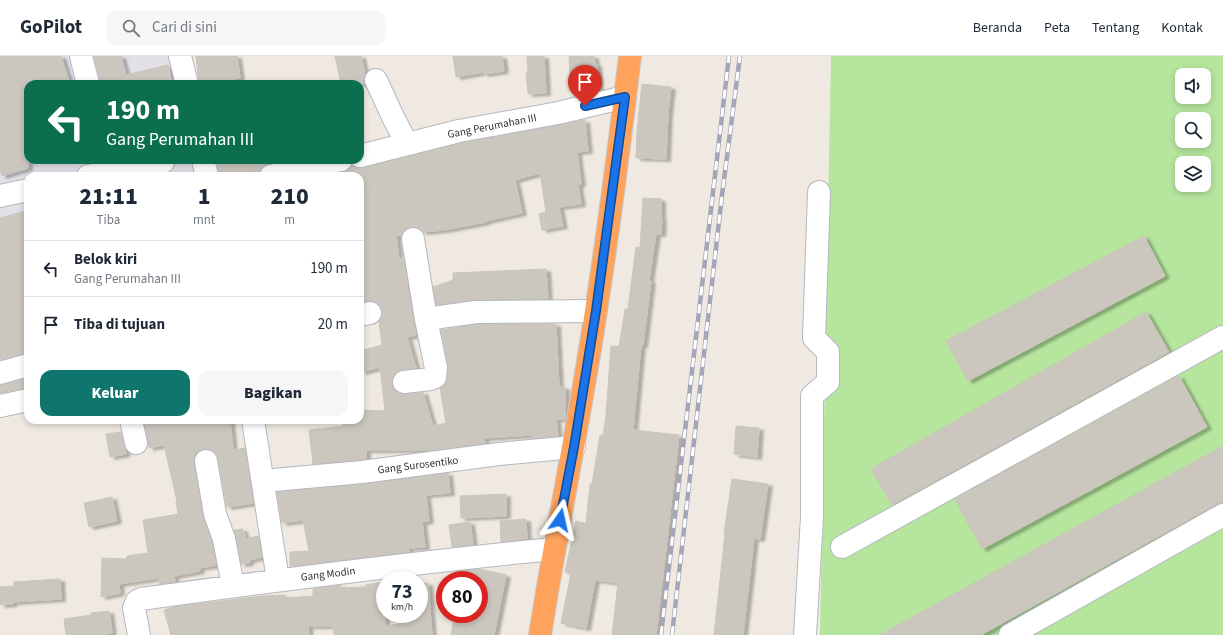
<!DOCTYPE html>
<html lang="id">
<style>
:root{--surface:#fff;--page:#f6f6f7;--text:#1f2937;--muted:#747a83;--line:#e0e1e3;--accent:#0f766e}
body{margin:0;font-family:"Source Sans 3",sans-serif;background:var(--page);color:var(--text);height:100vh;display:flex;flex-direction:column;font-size:15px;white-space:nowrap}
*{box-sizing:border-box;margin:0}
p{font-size:13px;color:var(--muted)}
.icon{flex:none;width:22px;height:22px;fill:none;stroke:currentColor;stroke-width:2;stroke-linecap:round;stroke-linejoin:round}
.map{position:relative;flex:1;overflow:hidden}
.sheet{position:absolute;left:24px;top:116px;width:340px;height:252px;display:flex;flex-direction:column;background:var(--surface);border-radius:12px;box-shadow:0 2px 6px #0003}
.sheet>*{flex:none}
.hud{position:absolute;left:24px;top:24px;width:340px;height:84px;border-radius:12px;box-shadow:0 2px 6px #0003;background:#0b6e4f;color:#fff;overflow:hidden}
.tools{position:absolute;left:1175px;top:12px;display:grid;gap:8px}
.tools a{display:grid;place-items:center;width:36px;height:36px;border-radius:8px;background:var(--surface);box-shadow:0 2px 6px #0003;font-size:20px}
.speed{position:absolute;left:376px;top:515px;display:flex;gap:8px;font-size:20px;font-weight:700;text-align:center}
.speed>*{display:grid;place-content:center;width:52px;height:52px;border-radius:50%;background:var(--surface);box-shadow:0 2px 6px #0003;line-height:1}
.speed small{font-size:10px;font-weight:400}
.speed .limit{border:6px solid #d22;background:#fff;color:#111}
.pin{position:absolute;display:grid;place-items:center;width:34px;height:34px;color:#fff;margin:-41px -17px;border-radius:50% 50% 50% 0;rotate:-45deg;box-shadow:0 0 4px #0007}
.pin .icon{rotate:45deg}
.me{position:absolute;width:44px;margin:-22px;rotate:11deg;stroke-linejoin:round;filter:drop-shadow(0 0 3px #0008)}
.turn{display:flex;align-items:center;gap:14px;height:84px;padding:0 16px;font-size:18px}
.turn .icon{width:52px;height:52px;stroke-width:2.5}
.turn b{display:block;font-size:28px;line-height:34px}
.eta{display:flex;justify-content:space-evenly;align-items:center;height:68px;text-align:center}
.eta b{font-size:24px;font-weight:800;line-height:28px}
.button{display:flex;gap:8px;margin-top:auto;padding:8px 16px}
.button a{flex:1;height:46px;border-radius:12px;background:var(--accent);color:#fff;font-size:16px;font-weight:800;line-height:46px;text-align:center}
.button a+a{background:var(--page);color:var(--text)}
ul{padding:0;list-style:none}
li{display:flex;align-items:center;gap:12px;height:56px;padding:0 16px;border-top:1px solid var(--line)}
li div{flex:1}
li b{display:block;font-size:15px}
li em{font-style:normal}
header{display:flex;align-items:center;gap:24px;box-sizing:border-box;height:56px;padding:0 20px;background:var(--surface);border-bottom:1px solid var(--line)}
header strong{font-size:19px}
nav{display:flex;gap:22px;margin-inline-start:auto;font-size:14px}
.search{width:280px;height:36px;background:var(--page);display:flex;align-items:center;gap:10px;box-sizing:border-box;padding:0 14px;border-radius:12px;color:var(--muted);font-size:15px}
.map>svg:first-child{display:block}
</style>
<header>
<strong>GoPilot</strong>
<div class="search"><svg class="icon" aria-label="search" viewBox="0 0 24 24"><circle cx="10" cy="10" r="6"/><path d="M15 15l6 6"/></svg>Cari di sini</div>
<nav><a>Beranda</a><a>Peta</a><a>Tentang</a><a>Kontak</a></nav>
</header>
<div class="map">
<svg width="1223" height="579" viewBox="0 0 1223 579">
<defs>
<filter id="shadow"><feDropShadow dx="4.5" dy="2.5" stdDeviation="1" flood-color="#0004"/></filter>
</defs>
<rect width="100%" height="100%" fill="#efe9e1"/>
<!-- industrial -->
<path fill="#e3e1e8" d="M0 0H173L180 28H28V104H198L202 120H28V325L0 333Z"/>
<!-- green -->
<path fill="#b6e59e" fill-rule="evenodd" d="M831 0H1223V579H820ZM1182 19H1204V41H1182ZM1182 63H1204V85H1182ZM1182 107H1204V129H1182Z"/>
<!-- building -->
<path fill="#cbc7bf" stroke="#cbc5ba" filter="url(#shadow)" d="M0 0H61L70 28H28V112L2 120 0 113Z
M94 0H121L126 19 168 9 172 28H101Z
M196 0H237L240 22 199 28Z
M335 0H361L364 14V28H341Z
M453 0H502L504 15 484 18V16L456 21Z
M527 0H544L546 37 528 38 526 17H528Z
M569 0H594L595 8H597L599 33 571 35Z
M642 28 671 31 668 57 666 103 636 102 637 76Z
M585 64 588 95 577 96 581 128 578 129 581 148 559 151 563 170 542 174 539 158 546 156 540 117 515 124 522 157 486 165V166L444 174 423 176 418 172 411 171 405 174 401 179 396 180 399 203 403 202 416 279 407 281 416 312 403 314 396 316 393 321 392 327 394 334 399 337 405 338 423 336 433 370 446 367 440 332 445 328 447 323 448 310 441 274 477 268H556L559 331H565V363H556L558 380 532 382V379L484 382 485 387 432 394H366V403L313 408 309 374 343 370V364H360V354L385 355 380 311 362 316 360 308V295L382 289 379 265 382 261V255L380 249 374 245H368L360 246V120H327L344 116 349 113 352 109 357 112H363L462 87Z
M226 104H285L268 108 263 111 259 116V120H256L255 114 229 120H219L216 106Z
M643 142 661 143V162H662L661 178H656L649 225H651L643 289H641L633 374 679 379 656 579H612L618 527 595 524 586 572 561 567 571 518 565 516 576 465 586 468 590 428H592L600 379 603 380 606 359 611 290 619 291 625 253H628L636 191 640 192Z
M28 154V297L0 304V162Z
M1144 180 1165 220 968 325 946 285Z
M546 213 548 243 476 244 436 249 433 231 453 224V217Z
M1146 256 1169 296 892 449 871 413Z
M1179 320 1207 371 982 493 955 443Z
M28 322V332L0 337V329Z
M144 364H230L233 394 245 392 253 447 227 451 218 403 216 397 210 393H204L198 395 194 400V407L203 460 212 486 216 509 199 512 200 515 174 520 175 526 160 528 158 522 119 528 120 537 101 541 102 502 127 503V500L148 497 143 464 178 458 176 446 177 445 164 389 149 392Z
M736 370 759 372 757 401 734 398Z
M121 376 126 398 110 401 106 378Z
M1223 390V446L1222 447 1217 448 981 579H880Z
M448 417 450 437 426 439 429 465 422 466 425 491 408 492 409 496 290 510V496L309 495 303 464 282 467 277 436 363 428Z
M732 423 768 428 760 483 754 482 743 579H714L725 478H724Z
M506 438V460L461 462 460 440Z
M112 441 117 465 89 471 84 447Z
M526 463 527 483 501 486 500 465Z
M470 466 473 489 452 491 449 469Z
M243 473V478H245V483L258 480 262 501 249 504V507L241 508 234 474Z
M479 513 506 519 494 579H451L455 558H479V524H462L463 515Z
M60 523 61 543 12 546 13 548 0 549V531L14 530V526Z
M382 526 385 544V570L410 566V558H419V527H428L432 579H334L333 570H308L309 579H171L164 554 173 551 262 540 285 539V542L313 540V533L340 529V532L366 531V529Z
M109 555 112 577 99 579H66L64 563 91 559V557Z"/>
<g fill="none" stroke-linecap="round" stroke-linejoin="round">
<!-- minor casing -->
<g stroke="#b4b7c1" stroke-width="24">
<path id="minor" d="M81 0 88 28
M180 0 187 28
M376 24 393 61 407 88
M360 100 459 75 558 57 625 41
M203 104 207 120
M88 120 163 106
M271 120 341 104
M0 140 28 134
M413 183 426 263 476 256 596 255
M360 259 370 257
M0 317 28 309
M404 326 431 323 435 321 436 312 426 263
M0 350 28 344
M131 364 136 387
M253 364 278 524
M206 405 215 458 224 483 233 530
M263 425 362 416 499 398 574 391
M842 491 1223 281
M139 579 134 552 137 545 141 543C278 524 416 506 554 493
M805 579 812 461V340L828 326V296L814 282 819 136
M1010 579 1223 459"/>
</g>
<!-- highway casing -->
<g stroke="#c9c9c9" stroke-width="24">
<path id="highway" d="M540 579C557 471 580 363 596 255 609 170 620 85 630 0"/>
</g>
<!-- minor -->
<use href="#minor" stroke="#fff" stroke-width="22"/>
<!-- highway -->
<use href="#highway" stroke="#ffa35c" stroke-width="22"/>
<!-- rail casing -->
<g stroke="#a3a6b8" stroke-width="4.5">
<path id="rail" d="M661 579 729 0
M672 579 722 139 740 0"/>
</g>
<!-- rail -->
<use href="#rail" stroke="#fff" stroke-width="3" stroke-dasharray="9" stroke-linecap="butt"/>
</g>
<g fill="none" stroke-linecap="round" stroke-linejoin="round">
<!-- route casing -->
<g stroke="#114b97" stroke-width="10">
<path id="route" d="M560 464 574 391 596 255 625 41 585 50"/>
</g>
<!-- route -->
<use href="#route" stroke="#1a73e8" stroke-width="7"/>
</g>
<g text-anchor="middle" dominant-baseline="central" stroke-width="3.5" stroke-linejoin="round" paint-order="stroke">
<!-- street labels -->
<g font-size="11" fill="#2e2e2e" stroke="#fff">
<text transform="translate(492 70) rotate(-11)">Gang Perumahan III</text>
<text transform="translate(418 409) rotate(-7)">Gang Surosentiko</text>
<text transform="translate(328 518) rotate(-7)">Gang Modin</text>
</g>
</g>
</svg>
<div class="tools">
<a><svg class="icon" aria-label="sound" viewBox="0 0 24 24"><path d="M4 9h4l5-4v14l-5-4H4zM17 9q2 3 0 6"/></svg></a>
<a><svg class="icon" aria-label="search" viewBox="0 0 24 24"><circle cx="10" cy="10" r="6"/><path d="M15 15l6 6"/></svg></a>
<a><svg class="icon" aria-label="layers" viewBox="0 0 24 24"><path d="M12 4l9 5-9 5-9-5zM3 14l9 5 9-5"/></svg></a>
</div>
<div class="speed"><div>73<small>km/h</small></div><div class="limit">80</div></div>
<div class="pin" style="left:585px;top:50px;background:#d93025"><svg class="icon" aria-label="arrive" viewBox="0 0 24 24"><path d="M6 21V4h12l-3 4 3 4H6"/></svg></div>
<svg class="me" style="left:560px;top:464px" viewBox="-20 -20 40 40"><path d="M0-17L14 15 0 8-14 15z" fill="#1a73e8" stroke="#fff" stroke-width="4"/></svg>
<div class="hud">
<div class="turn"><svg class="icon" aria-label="left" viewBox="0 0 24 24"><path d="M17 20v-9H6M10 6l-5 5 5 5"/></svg><div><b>190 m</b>Gang Perumahan III</div></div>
</div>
<section class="sheet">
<div class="eta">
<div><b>21:11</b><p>Tiba</p></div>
<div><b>1</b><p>mnt</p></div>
<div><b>210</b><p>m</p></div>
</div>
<ul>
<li><svg class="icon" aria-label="left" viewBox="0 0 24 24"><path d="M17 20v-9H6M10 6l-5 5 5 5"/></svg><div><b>Belok kiri</b><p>Gang Perumahan III</p></div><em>190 m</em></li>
<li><svg class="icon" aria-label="arrive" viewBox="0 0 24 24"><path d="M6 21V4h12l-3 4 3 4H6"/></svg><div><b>Tiba di tujuan</b></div><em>20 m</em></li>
</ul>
<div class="button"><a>Keluar</a><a>Bagikan</a></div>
</section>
</div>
